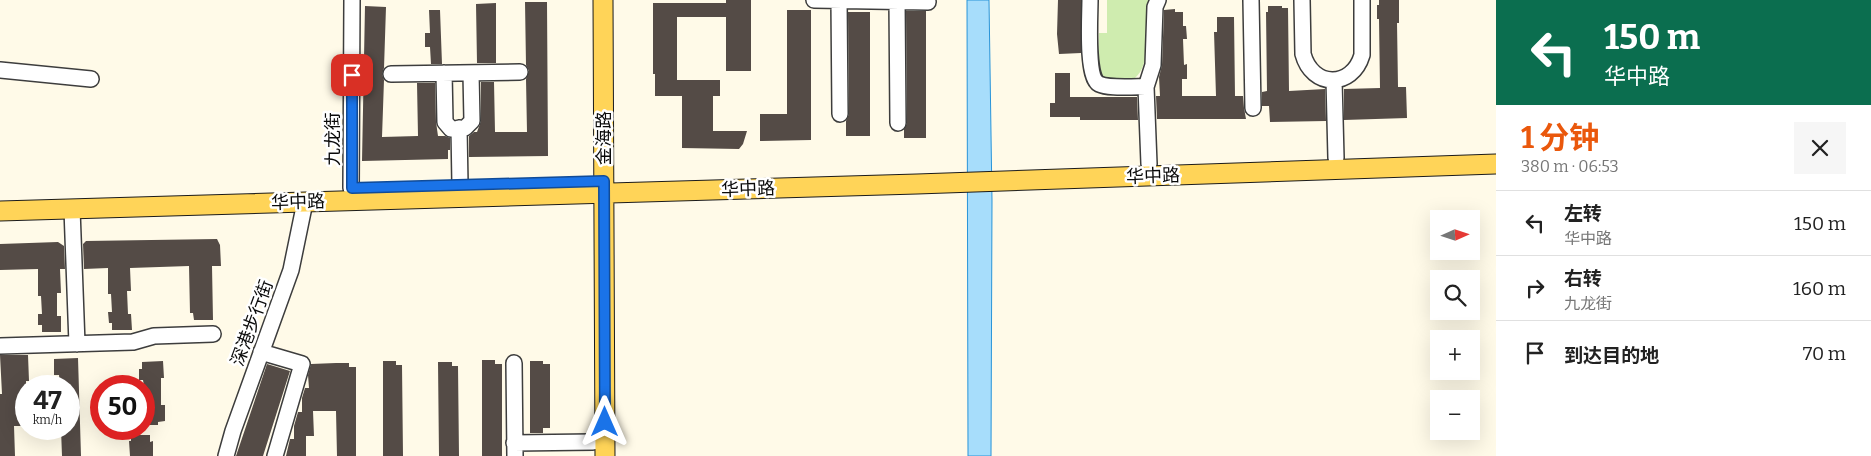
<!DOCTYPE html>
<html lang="zh">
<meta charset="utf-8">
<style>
:root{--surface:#fff;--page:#f6f6f6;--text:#222;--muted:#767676;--line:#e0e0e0;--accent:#ea580c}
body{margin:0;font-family:Bitter,"Noto Sans SC",serif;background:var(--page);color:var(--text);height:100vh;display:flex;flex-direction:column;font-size:19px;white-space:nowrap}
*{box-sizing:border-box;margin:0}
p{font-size:16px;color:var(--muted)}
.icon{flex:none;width:28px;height:28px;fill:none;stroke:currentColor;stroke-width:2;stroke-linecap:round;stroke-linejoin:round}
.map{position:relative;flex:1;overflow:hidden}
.panel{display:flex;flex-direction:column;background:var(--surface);width:375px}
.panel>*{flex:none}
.banner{background:#0b6e4f;color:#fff;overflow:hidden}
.needle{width:32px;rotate:87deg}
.tools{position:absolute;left:1430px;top:210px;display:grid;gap:10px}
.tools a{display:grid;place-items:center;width:50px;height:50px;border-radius:0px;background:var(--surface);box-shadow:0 5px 20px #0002;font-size:25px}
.speed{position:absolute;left:15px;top:375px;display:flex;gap:10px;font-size:25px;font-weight:700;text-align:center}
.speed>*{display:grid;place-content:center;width:65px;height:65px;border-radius:50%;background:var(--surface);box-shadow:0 5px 20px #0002;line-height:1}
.speed small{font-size:12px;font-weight:400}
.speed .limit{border:8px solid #d22;background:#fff;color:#111}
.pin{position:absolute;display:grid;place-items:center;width:42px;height:42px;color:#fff;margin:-21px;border-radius:10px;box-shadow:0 2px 8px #0006}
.me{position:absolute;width:55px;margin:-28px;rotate:0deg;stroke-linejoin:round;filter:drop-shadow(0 0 4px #0008)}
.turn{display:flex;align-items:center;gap:18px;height:105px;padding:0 25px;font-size:22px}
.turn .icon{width:65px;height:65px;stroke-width:2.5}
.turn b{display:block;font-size:35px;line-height:42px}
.round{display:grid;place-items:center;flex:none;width:52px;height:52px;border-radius:0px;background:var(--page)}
.headline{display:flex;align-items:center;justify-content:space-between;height:85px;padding:0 25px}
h1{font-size:30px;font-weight:700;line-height:38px;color:var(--accent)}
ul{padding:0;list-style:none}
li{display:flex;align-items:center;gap:15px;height:65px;padding:0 25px;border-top:1px solid var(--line)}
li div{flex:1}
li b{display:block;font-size:19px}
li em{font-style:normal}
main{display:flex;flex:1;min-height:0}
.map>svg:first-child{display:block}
</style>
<main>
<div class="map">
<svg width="1496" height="456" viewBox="0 0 1496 456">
<rect width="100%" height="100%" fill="#fffae8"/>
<!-- green -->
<path fill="#cfecaf" d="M1107 0H1150C1149 20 1151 66 1135 78L1105 79C1095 73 1099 45 1099 33H1107Z"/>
<!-- water -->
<path fill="#a7ddfb" stroke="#2994d8" d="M967 0H989L992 201 991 456H968Z"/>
<!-- building -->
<path fill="#544b46" d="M726 0H751V71H726V17H677V80H720V96H713V131H747L743 144 739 149 682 148V96H655V74H653V3H726Z
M1058 0H1081V53L1059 54 1057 34Z
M1379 0H1399V23H1397L1398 87H1406L1407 118 1344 120V89L1380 88 1379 19H1377V5H1379Z
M525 2H547L548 156 469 157V136L474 132H477L481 121V82H494L495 132H527L526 79 529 71 526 65Z
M496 3V63H477L476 4Z
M365 6 386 7 384 68 382 74 384 80 382 137 418 136 417 83H435L436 122 438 136H445L450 138V150H448V159L362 161Z
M1268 6H1282V8H1288L1289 91 1325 89 1326 121 1270 122 1269 106H1262V92L1267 91 1266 12H1268Z
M1175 9V12H1183V26H1186L1187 39H1183L1184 65 1187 64V79H1182V96H1216L1214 32H1217V17H1234L1235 96H1243L1244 108 1246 119H1157L1156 96H1160L1159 77 1162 65 1164 10Z
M429 10H440L442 64H431L430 47H425V33H430Z
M787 10H811V140L760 141V114H787Z
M906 11H926V138H904V129L907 123Z
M848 12H870V136H846V121L849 114Z
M1055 73H1070V97H1137L1138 120H1080V117H1050V103H1055Z
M217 239 220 245 221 266H212L213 320H194L193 313H190L189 266 130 268 131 291H127L128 314H131L132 330H112V323H109L108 312H112L111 294H108V268L84 269 83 244 86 241Z
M58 242 64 246 65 269H60L61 293H57V316H61V332H42V325H38V314H42L41 296H38V269L0 270V244Z
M0 355H28L29 381H26V426H14L15 456H0V394H2Z
M78 358 81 456H62L61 429H69V386H60L59 375H54V359Z
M482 360H495V364H502V456H482Z
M163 361 164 378H161V405H165V421L158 422V425H144V386L143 380H139V369H142V362Z
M383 361H396V365H402L403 456H383Z
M530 361H543V364H550V428H543V433H530Z
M438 362H452V366H458L459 456H439Z
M336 363H349V367H356V456H337L336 411H313L314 436H306V456H286L290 439H294V426L298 412H302V398L305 388H309L308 375 311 364Z
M267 364 290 371 263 456H236Z
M131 435H150V442L153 441V456H130L129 441H131Z"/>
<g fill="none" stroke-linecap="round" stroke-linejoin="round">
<!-- minor casing -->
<g stroke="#3d3d3d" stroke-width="18">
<path id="minor" d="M814 0 928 2
M839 0 840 114
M897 0 898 123
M1090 0C1090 15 1086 78 1099 84 1110 89 1134 86 1146 87
M1251 0 1253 108
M1302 0 1303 54C1312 88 1352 89 1362 55V0
M0 70 91 79
M444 73 445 122 451 129 465 128 472 121 471 73
M391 74 520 72
M1334 80 1336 158
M459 128 460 185
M1149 164 1146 87 1153 65 1155 7 1158 0
M351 188 352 0
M72 209 77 344
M0 346 133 342 154 336 213 334
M261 352 302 364 275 456
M514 363 515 456
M514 443 593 442
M226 456 233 431 291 270 305 202"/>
</g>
<!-- major casing -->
<g stroke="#1b1b1b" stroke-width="21">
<path id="major" d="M603 0 605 456
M0 211 917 184 1496 164"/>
</g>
<!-- minor -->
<use href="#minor" stroke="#fff" stroke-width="15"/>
<!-- major -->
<use href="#major" stroke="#ffd458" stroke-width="19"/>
</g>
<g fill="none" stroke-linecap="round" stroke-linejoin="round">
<!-- route casing -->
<g stroke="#114b97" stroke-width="12">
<path id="route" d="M352 75V188L604 181 605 422"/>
</g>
<!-- route -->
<use href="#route" stroke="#1a73e8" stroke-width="9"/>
</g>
<g text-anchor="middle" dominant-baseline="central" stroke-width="5" stroke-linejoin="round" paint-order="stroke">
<!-- street labels -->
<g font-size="18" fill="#0a0a0a" stroke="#fff">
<text transform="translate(604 138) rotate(-90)">金海路</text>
<text transform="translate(333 139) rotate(-90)">九龙街</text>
<text transform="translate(1153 176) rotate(-2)">华中路</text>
<text transform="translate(748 189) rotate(-2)">华中路</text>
<text transform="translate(298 202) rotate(-2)">华中路</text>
<text transform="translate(252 323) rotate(-70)">深港步行街</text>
</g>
</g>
</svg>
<div class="tools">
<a><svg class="needle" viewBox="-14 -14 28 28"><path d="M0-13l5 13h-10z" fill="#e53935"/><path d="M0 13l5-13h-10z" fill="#767676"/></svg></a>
<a><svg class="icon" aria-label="search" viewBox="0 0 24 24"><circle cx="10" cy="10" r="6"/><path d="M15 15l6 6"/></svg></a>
<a>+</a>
<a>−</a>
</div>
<div class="speed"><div>47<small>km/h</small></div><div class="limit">50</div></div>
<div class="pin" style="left:352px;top:75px;background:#d93025"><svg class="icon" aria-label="arrive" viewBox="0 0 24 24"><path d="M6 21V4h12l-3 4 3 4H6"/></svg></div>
<svg class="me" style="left:605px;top:422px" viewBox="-20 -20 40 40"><path d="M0-17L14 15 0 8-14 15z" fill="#1a73e8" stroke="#fff" stroke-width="4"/></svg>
</div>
<section class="panel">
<div class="banner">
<div class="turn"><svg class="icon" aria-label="left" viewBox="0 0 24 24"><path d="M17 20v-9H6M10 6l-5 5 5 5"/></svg><div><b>150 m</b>华中路</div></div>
</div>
<div class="headline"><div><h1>1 分钟</h1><p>380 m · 06:53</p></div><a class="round"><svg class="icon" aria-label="close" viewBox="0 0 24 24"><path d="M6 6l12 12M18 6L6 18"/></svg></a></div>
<ul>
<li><svg class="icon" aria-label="left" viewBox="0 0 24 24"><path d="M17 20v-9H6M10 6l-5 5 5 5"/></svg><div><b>左转</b><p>华中路</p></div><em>150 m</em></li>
<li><svg class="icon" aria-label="right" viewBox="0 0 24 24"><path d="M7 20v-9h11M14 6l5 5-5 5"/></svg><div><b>右转</b><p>九龙街</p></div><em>160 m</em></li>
<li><svg class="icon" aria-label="arrive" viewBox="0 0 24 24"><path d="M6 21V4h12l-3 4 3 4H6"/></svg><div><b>到达目的地</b></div><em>70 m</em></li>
</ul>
</section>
</main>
